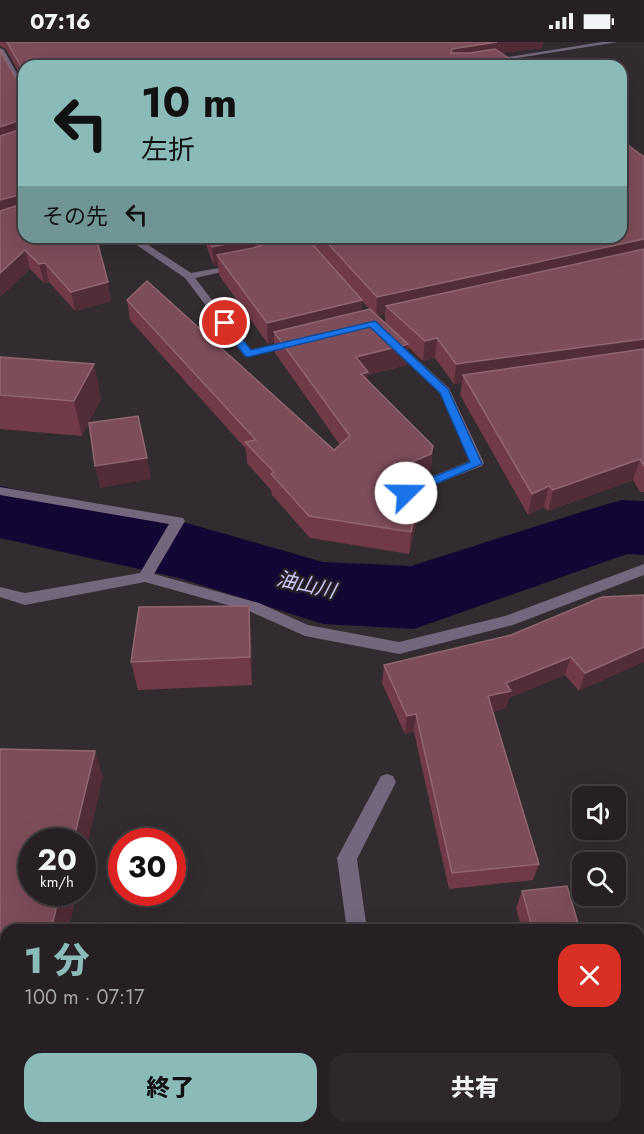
<!DOCTYPE html>
<html lang="ja">
<meta charset="utf-8">
<style>
:root{--surface:#262024;--page:#2e282c;--text:#f1f3f6;--muted:#a4a3a6;--line:#423e41;--accent:#8bbbb9}
body{margin:0;font-family:Jost,"Noto Sans JP",sans-serif;background:var(--page);color:var(--text);height:100vh;display:flex;flex-direction:column;font-size:22px;white-space:nowrap}
*{box-sizing:border-box;margin:0}
p{font-size:20px;color:var(--muted)}
.icon{flex:none;width:33px;height:33px;fill:none;stroke:currentColor;stroke-width:2;stroke-linecap:round;stroke-linejoin:round}
.map{position:relative;flex:1;overflow:hidden}
.drawer{position:absolute;left:0px;top:882px;width:645px;height:210px;display:flex;flex-direction:column;background:var(--surface);border-radius:18px 18px 0 0;box-shadow:0 6px 24px #0002,0 0 0 2px var(--line)}
.drawer>*{flex:none}
.guide{position:absolute;left:18px;top:18px;width:609px;height:183px;border-radius:18px;box-shadow:0 6px 24px #0002,0 0 0 2px var(--line);background:#8bbbb9;color:#111;overflow:hidden}
.tools{position:absolute;left:572px;top:744px;display:grid;gap:12px}
.tools a{display:grid;place-items:center;width:54px;height:54px;border-radius:12px;background:var(--surface);box-shadow:0 6px 24px #0002,0 0 0 2px var(--line);font-size:30px}
.speed{position:absolute;left:18px;top:786px;display:flex;gap:12px;font-size:30px;font-weight:700;text-align:center}
.speed>*{display:grid;place-content:center;width:78px;height:78px;border-radius:50%;background:var(--surface);box-shadow:0 6px 24px #0002,0 0 0 2px var(--line);line-height:1}
.speed small{font-size:15px;font-weight:400}
.speed .limit{border:9px solid #d22;background:#fff;color:#111}
.pin{position:absolute;display:grid;place-items:center;width:51px;height:51px;color:#fff;margin:-26px;border:3px solid #fff;border-radius:50%;box-shadow:0 2px 6px #0007}
.me{position:absolute;width:66px;margin:-33px;rotate:68deg;stroke-linejoin:round;filter:drop-shadow(0 0 4px #0008)}
.turn{display:flex;align-items:center;gap:21px;height:126px;padding:0 24px;font-size:27px}
.turn .icon{width:78px;height:78px;stroke-width:2.5}
.turn b{display:block;font-size:42px;line-height:51px}
.then{display:flex;align-items:center;height:57px;padding:0 24px;background:#0003;gap:12px;font-size:22px}
.round{display:grid;place-items:center;flex:none;width:63px;height:63px;border-radius:18px;background:var(--page)}
.overview{display:flex;align-items:center;justify-content:space-between;height:102px;padding:0 24px}
h1{font-size:36px;font-weight:800;line-height:45px;color:var(--accent)}
.button{display:flex;gap:12px;margin-top:auto;padding:12px 24px}
.button a{flex:1;height:69px;border-radius:18px;background:var(--accent);color:#111;font-size:24px;font-weight:800;line-height:69px;text-align:center}
.button a+a{background:var(--page);color:var(--text)}
.status{display:flex;justify-content:space-between;align-items:center;height:42px;padding:0 30px;background:var(--surface);direction:ltr}
.status svg{height:16px;fill:currentColor}
.map>svg:first-child{display:block}
</style>
<div class="status"><b>07:16</b><svg viewBox="0 0 49 12"><path d="M0 12V9h3v3zM5 12V6h3v6zM10 12V3h3v9zM15 12V0h3v12zM26 1h20v11H26zM47 4h2v5h-2z"/></svg></div>
<div class="map">
<svg width="644" height="1092" viewBox="0 0 644 1092">
<rect width="100%" height="100%" fill="#322b30"/>
<g fill="none" stroke-linecap="round" stroke-linejoin="round">
<!-- river -->
<path fill="#120634" fill-rule="evenodd" d="M0 444 190 482 323 520 411 524 594 466 622 458 644 459V513L627 512 414 587 323 582 179 536 0 496Z"/>
<!-- street -->
<path fill="#74667c" fill-rule="evenodd" d="M602 0H618L468 24H451Z
M0 6 4 8 24 44V52L20 50 0 12Z
M125 195H136L191 231 240 222V226L195 236 251 308 294 298 300 301 294 304 244 314 185 236Z
M314 195H329L293 208 285 206Z
M394 299 398 300 449 346 484 421 482 424 408 453 403 452 401 449 403 446 470 419 440 351 390 304V300Z
M0 445 183 476 185 479 154 532 259 561 308 583 399 600 505 574 644 522V533L513 583 399 612 305 594 249 569 145 540 25 563 0 555V545L25 551 140 531 169 482 0 453Z
M387 732 393 734 396 740 357 817 367 888H347L337 816 381 734Z
M0 1037 6 1039V1061L0 1059Z
M644 1058V1082L639 1083V1059Z
M120 1086H162L165 1092H123Z
M370 1086H394L395 1092H371Z
M460 1086H529L526 1092H457Z"/>
</g>
<!-- wall -->
<path fill="#713a48" fill-rule="evenodd" d="M0 0H543L542 6 500 11 24 24 100 204 99 205 111 259 75 269 49 240 44 241 30 227 0 255 15 35 22 38V37L6 7 0 4Z
M644 115V450H640L633 438 548 469 544 465 528 473 460 353 462 341 454 342 435 316 423 319 408 305 407 323 368 333V339L433 404 431 426 428 434 426 435 424 450 409 512 310 496 272 453 271 448 247 421 246 407 130 278 127 258 334 408 340 403 275 311 274 300 268 302 219 233 218 223 214 224 203 195H306L362 258 361 269 369 267 314 204V195H621ZM385 272V281L378 274Z
M0 315 94 322 101 357 82 394 0 387Z
M644 553 579 649 565 633 509 656 506 666 492 670 539 822 533 838 449 847 414 690 405 692 382 641 384 623 511 593Z
M251 592 252 643 138 648 131 620Z
M0 707 95 709 103 736 32 850H77L68 888H6V1013H0Z
M522 849 580 888H522L516 866Z"/>
<!-- shaded-wall -->
<path fill="#522c37" d="M493 0H543L542 6 496 12 451 11 452 7Z
M20 78 23 95 0 103V85Z
M19 153 23 171 0 178V158Z
M91 195H99L100 204 93 207Z
M254 195H294V200L217 213 218 223 214 224 212 205Z
M644 197V215L386 264 385 272 376 275 377 255Z
M25 208 30 227 0 255V231Z
M45 221 49 240 44 241 39 222Z
M108 240 111 259 75 269 71 250Z
M362 258 361 279 274 290V300L268 302 267 281Z
M437 296 435 316 423 319 425 299Z
M644 297V316L463 333 462 341 454 342 456 322Z
M408 302 407 323 368 333V351L356 315Z
M94 322 101 357 82 394 74 359Z
M433 404 431 426 428 434 426 435 424 450 409 512 411 490 399 428 402 424Z
M147 416 151 437 100 446 95 424Z
M640 417 633 438 548 469 553 448Z
M549 444 544 465 528 473 532 452Z
M249 564 251 592 252 643 250 615Z
M644 605V620L579 649 585 631Z
M571 615 565 633 509 656 506 666 484 672 488 654 506 641Z
M416 672 414 690 405 692 407 674Z
M95 709 103 736 82 826V800H73Z
M60 850H77L68 888H51Z"/>
<!-- building -->
<path fill="#7e4d5a" stroke="#906671" stroke-width="1.5" d="M7 0H497L452 7 451 11H470L495 7 520 24H24V195H96L108 240 71 250 45 221 39 222 25 208 0 231V169L22 162V155L19 153 0 158V94L22 87 23 80 20 78 0 85V8L15 35 22 38 23 28Z
M621 98 644 115V197L377 255 322 195H621Z
M208 195H254L245 198 212 205Z
M284 195H306L362 258 267 281 217 213 253 206Z
M644 207V297L456 322 437 296 425 299 386 264Z
M147 239 334 408 350 394 274 290 370 267 408 302 356 315 368 330 361 332 433 404 431 412 402 424 399 428 401 434 407 436 427 428 411 490 309 474 271 432 274 430 245 400 256 398 127 258Z
M644 307V424L640 417 553 448 549 444 532 452 463 333Z
M0 315 94 322 74 359 0 353Z
M138 374 147 416 95 424 89 381Z
M644 553V605L585 631 571 615 506 641 511 649 488 654 539 822 452 831 416 672 407 674 384 623 511 593 602 555Z
M249 564 250 615 131 620 139 565Z
M0 707 95 709 73 800H32V850H60L51 888H6V994L0 993Z
M567 844 580 888H533L522 849Z
M48 1088V1092H16Z"/>
<!-- route -->
<path fill="#1a73e8" stroke="#114b97" stroke-width="1.5" d="M225 278 228 279 251 308 375 279 448 347 482 422 410 453H401V448L470 420 440 351 370 285 248 315 245 314 220 281Z"/>
<g text-anchor="middle" dominant-baseline="central" stroke-width="4.5" stroke-linejoin="round" paint-order="stroke">
<!-- water labels -->
<g font-size="20" font-style="italic" fill="#c8c7f8" stroke="#282126">
<text transform="translate(306 543) rotate(13)">油山川</text>
</g>
</g>
</svg>
<div class="tools">
<a><svg class="icon" aria-label="sound" viewBox="0 0 24 24"><path d="M4 9h4l5-4v14l-5-4H4zM17 9q2 3 0 6"/></svg></a>
<a><svg class="icon" aria-label="search" viewBox="0 0 24 24"><circle cx="10" cy="10" r="6"/><path d="M15 15l6 6"/></svg></a>
</div>
<div class="speed"><div>20<small>km/h</small></div><div class="limit">30</div></div>
<div class="pin" style="left:225px;top:281px;background:#d93025"><svg class="icon" aria-label="arrive" viewBox="0 0 24 24"><path d="M6 21V4h12l-3 4 3 4H6"/></svg></div>
<svg class="me" style="left:406px;top:451px" viewBox="-20 -20 40 40"><circle r="19" fill="#fff"/><path d="M0-13L10 11 0 6-10 11z" fill="#1a73e8"/></svg>
<div class="guide">
<div class="turn"><svg class="icon" aria-label="left" viewBox="0 0 24 24"><path d="M17 20v-9H6M10 6l-5 5 5 5"/></svg><div><b>10 m</b>左折</div></div>
<div class="then">その先<svg class="icon" aria-label="left" viewBox="0 0 24 24"><path d="M17 20v-9H6M10 6l-5 5 5 5"/></svg></div>
</div>
<section class="drawer">
<div class="overview"><div><h1>1 分</h1><p>100 m · 07:17</p></div><a class="round" style="background:#d93025;color:#fff"><svg class="icon" aria-label="close" viewBox="0 0 24 24"><path d="M6 6l12 12M18 6L6 18"/></svg></a></div>
<div class="button"><a>終了</a><a>共有</a></div>
</section>
</div>
